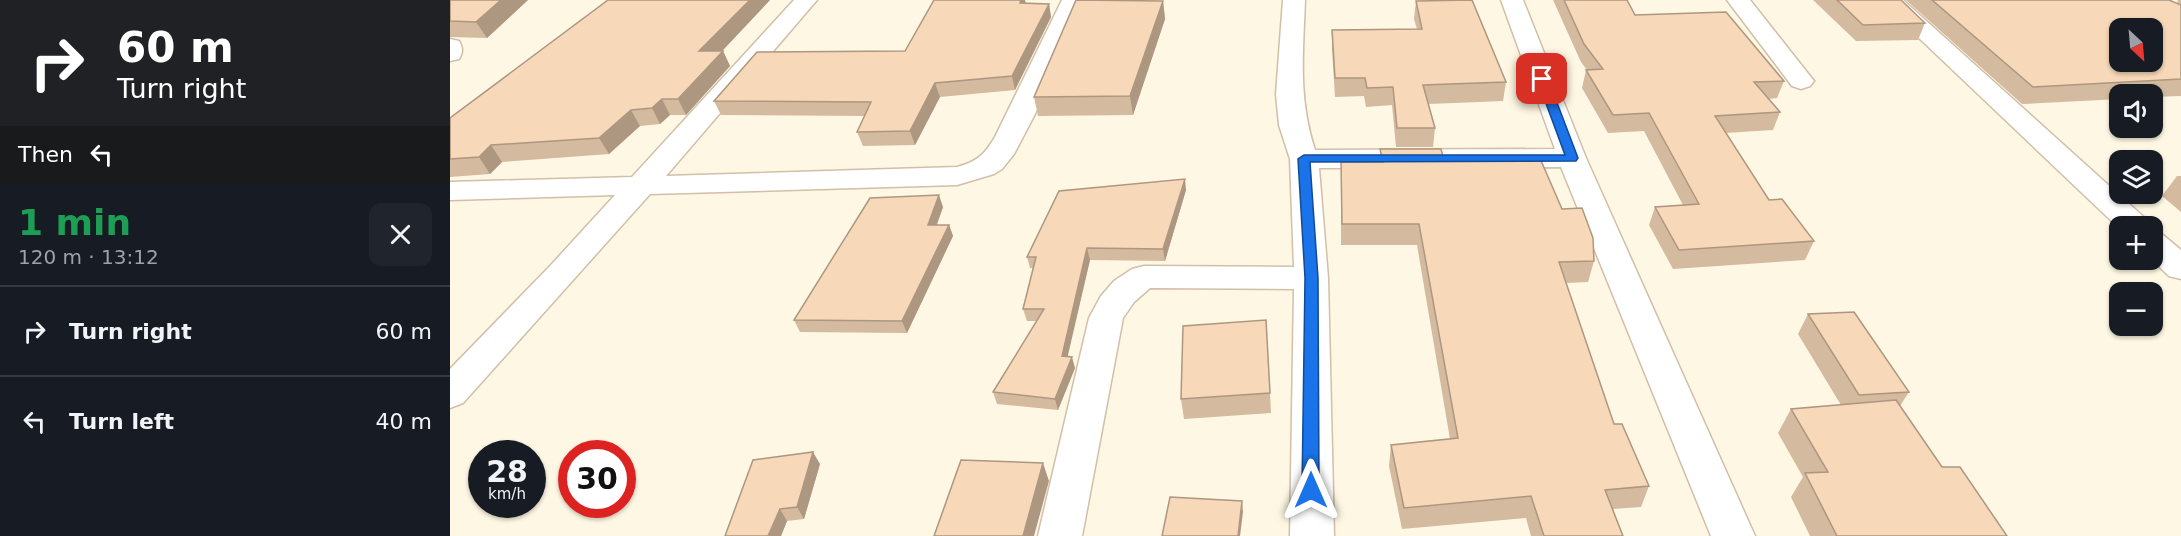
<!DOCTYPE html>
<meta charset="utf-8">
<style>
:root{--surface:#171b24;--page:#20242c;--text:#f1f3f6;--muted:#9ea1a6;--line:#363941}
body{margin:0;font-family:"DejaVu Sans",sans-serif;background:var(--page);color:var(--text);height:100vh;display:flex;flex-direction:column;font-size:22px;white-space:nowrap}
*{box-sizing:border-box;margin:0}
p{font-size:20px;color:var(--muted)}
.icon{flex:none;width:33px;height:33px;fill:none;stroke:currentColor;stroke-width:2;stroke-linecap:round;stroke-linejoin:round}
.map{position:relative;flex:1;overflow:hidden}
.sheet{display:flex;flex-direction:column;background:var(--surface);width:450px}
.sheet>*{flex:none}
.hud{background:#202124;color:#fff;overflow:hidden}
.needle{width:39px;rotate:154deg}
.controls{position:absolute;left:1659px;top:18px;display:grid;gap:12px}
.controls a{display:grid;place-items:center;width:54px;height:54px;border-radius:12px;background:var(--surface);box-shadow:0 2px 4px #0004;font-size:30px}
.speed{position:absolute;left:18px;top:440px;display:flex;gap:12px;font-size:30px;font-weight:700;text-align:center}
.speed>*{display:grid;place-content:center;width:78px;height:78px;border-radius:50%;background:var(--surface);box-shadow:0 2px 4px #0004;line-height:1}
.speed small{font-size:15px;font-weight:400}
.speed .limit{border:9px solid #d22;background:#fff;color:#111}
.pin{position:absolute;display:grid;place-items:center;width:51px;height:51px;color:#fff;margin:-26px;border-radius:12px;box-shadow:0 3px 9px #0006}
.me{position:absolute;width:66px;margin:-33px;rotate:0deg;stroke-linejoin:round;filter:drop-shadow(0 0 4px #0008)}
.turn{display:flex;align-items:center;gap:21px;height:126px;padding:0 18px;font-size:27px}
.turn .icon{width:78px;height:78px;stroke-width:2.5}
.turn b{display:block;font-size:42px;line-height:51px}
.then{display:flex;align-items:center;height:57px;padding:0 18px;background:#0003;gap:12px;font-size:22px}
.round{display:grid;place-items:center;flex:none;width:63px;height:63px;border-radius:12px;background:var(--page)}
.summary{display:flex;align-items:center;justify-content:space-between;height:102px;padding:0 18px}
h1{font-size:36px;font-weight:700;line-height:45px;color:#1e9e55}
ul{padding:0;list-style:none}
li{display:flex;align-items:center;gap:18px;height:90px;padding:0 18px;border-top:2px solid var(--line)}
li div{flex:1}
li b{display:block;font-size:22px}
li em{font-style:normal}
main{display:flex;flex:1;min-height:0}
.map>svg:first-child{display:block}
</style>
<main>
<section class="sheet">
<div class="hud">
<div class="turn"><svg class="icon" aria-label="right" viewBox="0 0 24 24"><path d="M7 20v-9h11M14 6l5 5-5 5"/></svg><div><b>60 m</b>Turn right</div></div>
<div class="then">Then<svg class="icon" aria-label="left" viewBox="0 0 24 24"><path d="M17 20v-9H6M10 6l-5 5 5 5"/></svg></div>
</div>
<div class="summary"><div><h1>1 min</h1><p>120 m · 13:12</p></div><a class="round"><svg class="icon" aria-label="close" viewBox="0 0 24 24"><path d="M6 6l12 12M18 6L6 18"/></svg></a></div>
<ul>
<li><svg class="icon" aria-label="right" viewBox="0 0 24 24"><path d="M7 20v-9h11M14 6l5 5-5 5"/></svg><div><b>Turn right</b></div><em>60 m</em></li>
<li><svg class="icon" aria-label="left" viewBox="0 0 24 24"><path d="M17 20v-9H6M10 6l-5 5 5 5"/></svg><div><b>Turn left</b></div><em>40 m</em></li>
</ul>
</section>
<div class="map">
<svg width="1731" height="536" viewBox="0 0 1731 536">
<rect width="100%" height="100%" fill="#fef7e3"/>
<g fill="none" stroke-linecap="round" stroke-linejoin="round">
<!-- minor casing -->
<g stroke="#d1bfa8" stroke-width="3">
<path id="minor" d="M344 0H367L216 176 507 167C527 162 535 154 545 137L612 0H634L585 114 564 154 552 169 544 174 507 185 200 194 13 403 0 408V369L101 265 165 195 0 200V182L182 177Z
M833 0H855C853 54 848 98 865 150L1105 149 1051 0H1073L1136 158 1305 536H1261L1111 167 869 168 878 278 884 536H840L844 289 700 288 684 302 673 318 632 536H588L639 318 651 296 664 281 682 269 694 266 844 267 840 159 829 125 826 94Z
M1277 0H1300L1360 76 1364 81 1360 86 1351 89 1342 86Z
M1429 0H1453L1696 219 1700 226H1670V229Z
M0 39 9 41C13 48 13 52 9 59L0 61Z
M1702 232 1713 235 1731 250V279L1719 276 1702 260Z"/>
</g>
<!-- minor -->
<use href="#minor" fill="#fff" fill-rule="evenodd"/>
</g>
<!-- wall -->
<path fill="#d4ba9e" d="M0 0H78L37 38 0 37Z
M158 0H320L272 51H273L280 66 236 115H220L210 124 190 126 159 154 52 162 40 174 0 177V118Z
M1103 0H1177L1185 15 1334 81 1327 98 1319 99 1330 112 1323 130 1275 133 1319 200 1364 241 1355 260 1223 269 1199 225 1205 207 1233 205 1194 131 1158 133 1132 88 1136 70H1137L1131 62Z
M1363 0H1451L1475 23 1468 40 1406 41Z
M1456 0H1719L1731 5 1727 2 1728 0H1731V96L1702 97V94H1670V99L1572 104Z
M713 1 715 19 683 115 588 116 584 97Z
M966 1 1056 82 1053 101 978 104 985 128 983 147H946L942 105 916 107 914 96 885 97 882 48V30L967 29 964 19Z
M576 3 599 4 601 17 565 90 490 97 465 145 413 146 407 132 415 116 271 115 264 101 455 51Z
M930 149 994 160 1112 209 1144 261 1138 282 1116 283 1164 424 1199 486 1191 507 1163 509 1173 536H1081L1076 518 952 529 939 466 941 445 1000 439 967 245H891V162H930Z
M1727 176H1731V212L1712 196Z
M736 190 715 261 640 260 617 356 625 368 608 410 547 404 543 392 587 321H577L573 309 583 268H580L577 257Z
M493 207 487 225H499L503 236 457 333 350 332 344 320Z
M1358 314 1459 392 1450 406 1492 467 1557 536H1360L1341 497 1353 477 1328 433 1341 409 1391 405 1348 334Z
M816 320 821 413 734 419 731 399Z
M370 464 354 519 337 521 331 536H275Z"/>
<!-- shaded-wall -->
<path fill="#ad9781" d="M51 0H78L37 38 26 22Z
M300 0H320L257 67 249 51Z
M571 0H575L577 7 570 3Z
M713 1 715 19 683 115 680 96Z
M599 4 601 17 565 90 562 76Z
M273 51 280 66 236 115 228 99Z
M485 83 490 97 465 145 460 131Z
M212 99 220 115 210 124 202 108Z
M181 110 190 126 159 154 149 138Z
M41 145 52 162 40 174 29 157Z
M735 179 736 190 715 261 713 249Z
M489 195 493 207 482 237 478 225Z
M499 225 503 236 457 333 452 321Z
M637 248 640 260 615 368 612 356Z
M622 357 625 368 608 410 605 399Z
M363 452 370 464 354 519 347 507Z
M593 463 599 481 584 536H573Z
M792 501 793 512 790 536H788Z
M330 509 337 521 331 536H318Z"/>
<!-- building -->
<path fill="#f7d8b8" stroke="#ad9781" stroke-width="1.5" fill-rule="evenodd" d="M0 0H51L26 22 0 21Z
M158 0H300L249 51H273L228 99H212L202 108 181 110 149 138 41 145 29 157 0 159V118Z
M484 0H571L570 3 599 4 562 76 485 83 460 131 407 132 421 102 264 101 307 52 455 51Z
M626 0 713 1 680 96 584 97Z
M1022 0 1056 82 973 85 985 128H947L943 87 917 88 915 78H885L882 30 972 29 966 1Z
M1114 0H1177L1185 15 1276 12 1334 81 1304 82 1330 112 1265 116 1319 200 1332 199 1364 241 1229 250 1205 207 1249 204 1199 113 1163 115 1136 70 1153 69 1134 44Z
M1387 0H1451L1475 23 1413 25Z
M1482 0H1719L1731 5V79L1583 87ZM1670 28H1702V62H1670Z
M930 149H991L994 160 1089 156 1112 209 1132 208 1143 238 1144 261 1109 262 1164 424H1172L1199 486 1155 490 1173 536H1094L1081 496 954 508 941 445 1008 438 969 224H892L891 162H933Z
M735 179 713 249 637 248 612 356 622 357 605 399 543 392 594 309H573L586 257H577L609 191Z
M489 195 478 225H499L452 321 344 320 420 198Z
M1404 312 1459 392 1409 395 1358 314Z
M816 320 820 393 731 399 733 326Z
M1446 400 1492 467H1510L1557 536H1387L1355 473 1378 472 1341 409Z
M363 452 347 507 330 509 318 536H275L303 460Z
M511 460 593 463 573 536H484Z
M720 497 792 501 788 536H712Z"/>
<!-- route -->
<path fill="#1a73e8" stroke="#114b97" stroke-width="1.5" d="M1092 76 1098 79 1128 158 1126 161 860 162 868 278 869 490 867 495 861 497 855 495 852 490 855 278 848 159 854 155H1115L1087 79Z"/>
</svg>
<div class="controls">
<a><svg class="needle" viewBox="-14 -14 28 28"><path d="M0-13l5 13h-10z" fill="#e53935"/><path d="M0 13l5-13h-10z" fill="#9ea1a6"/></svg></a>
<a><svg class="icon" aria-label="sound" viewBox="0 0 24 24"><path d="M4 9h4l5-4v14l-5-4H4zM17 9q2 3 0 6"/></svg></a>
<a><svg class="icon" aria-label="layers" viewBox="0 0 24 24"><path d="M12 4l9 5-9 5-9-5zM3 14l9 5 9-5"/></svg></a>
<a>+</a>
<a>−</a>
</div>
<div class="speed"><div>28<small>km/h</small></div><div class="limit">30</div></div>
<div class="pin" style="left:1092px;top:79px;background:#d93025"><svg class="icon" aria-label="arrive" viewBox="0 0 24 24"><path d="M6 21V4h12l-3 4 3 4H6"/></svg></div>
<svg class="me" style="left:861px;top:490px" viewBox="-20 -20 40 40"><path d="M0-17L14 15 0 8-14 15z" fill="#1a73e8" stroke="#fff" stroke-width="4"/></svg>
</div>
</main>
